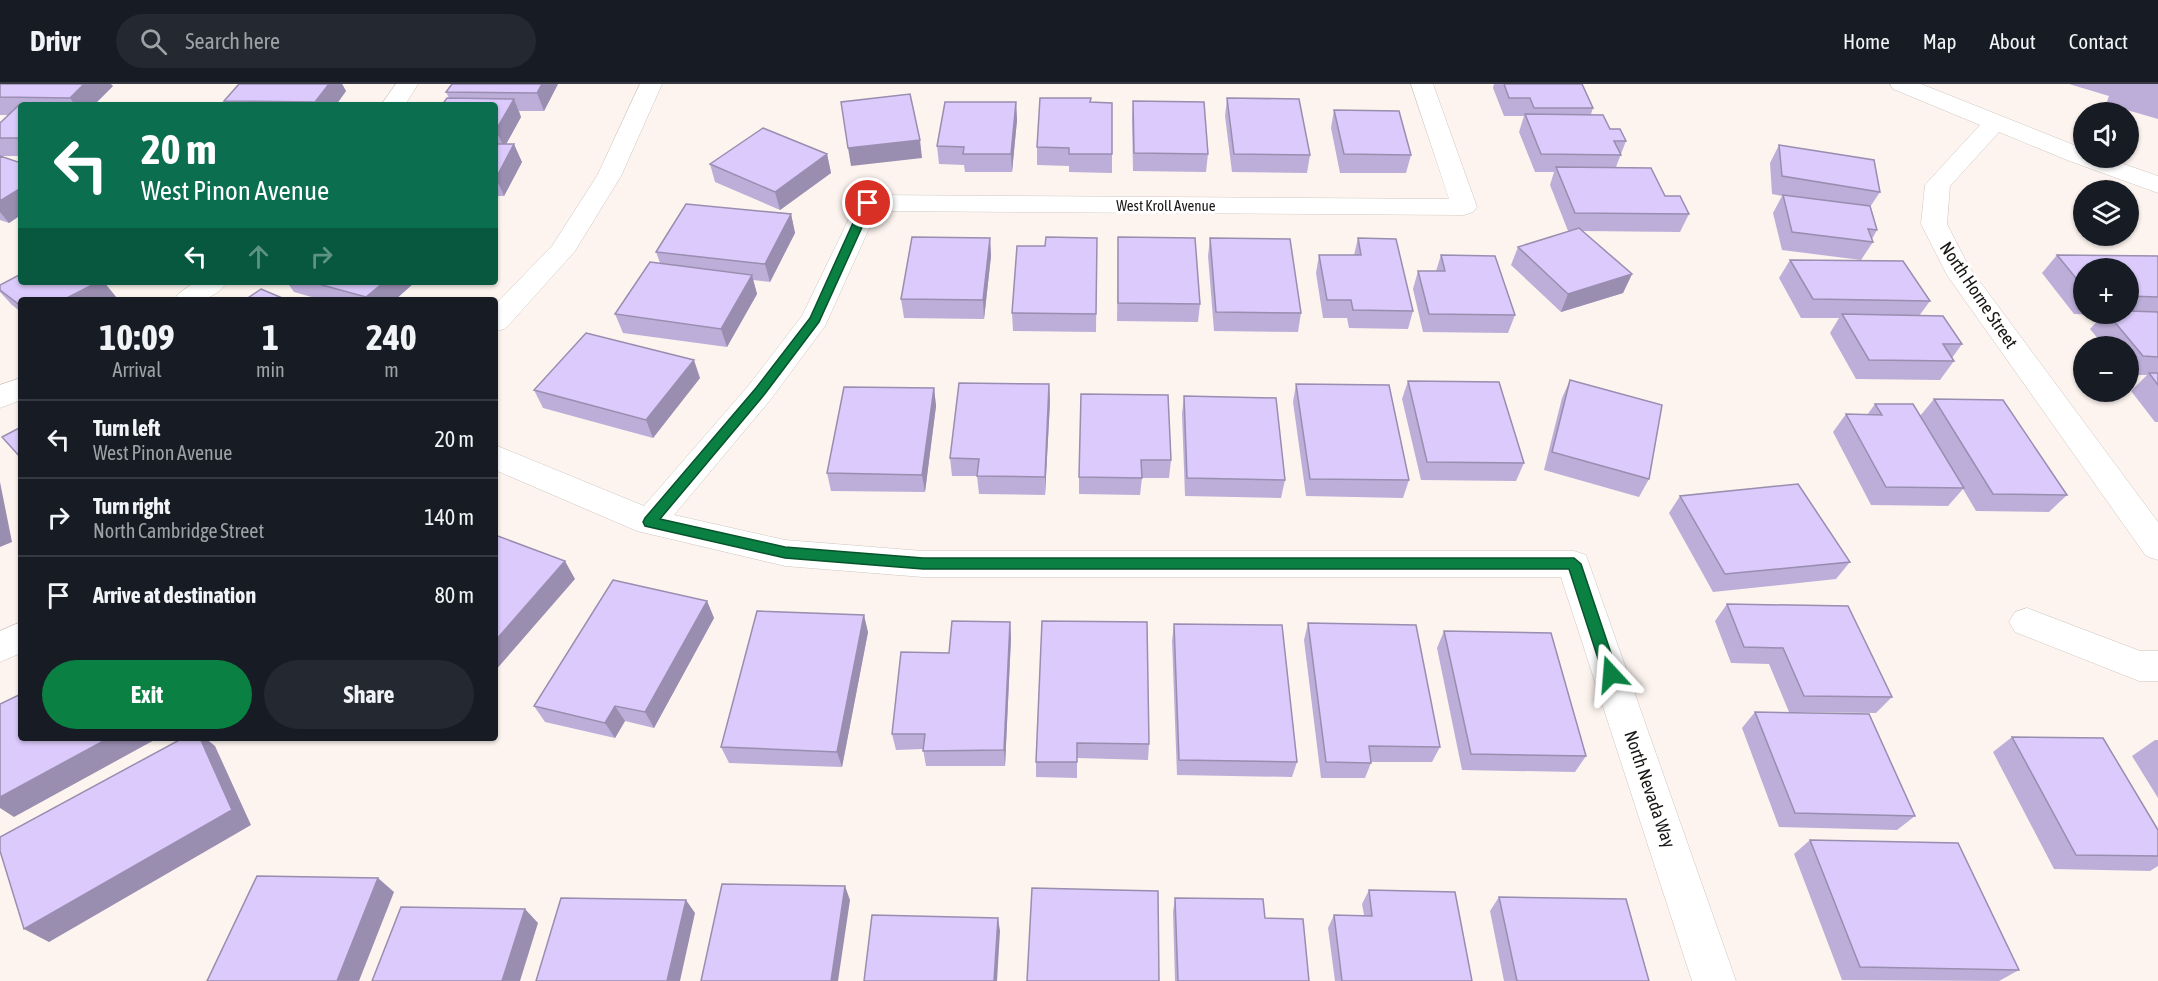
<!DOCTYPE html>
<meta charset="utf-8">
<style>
:root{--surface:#171b24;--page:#242831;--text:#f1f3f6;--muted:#9ea1a6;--line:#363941;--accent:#0b8043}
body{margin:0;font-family:"Asap Condensed",sans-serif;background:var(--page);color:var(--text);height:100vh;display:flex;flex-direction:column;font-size:22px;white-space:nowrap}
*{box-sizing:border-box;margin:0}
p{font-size:20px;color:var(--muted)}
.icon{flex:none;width:33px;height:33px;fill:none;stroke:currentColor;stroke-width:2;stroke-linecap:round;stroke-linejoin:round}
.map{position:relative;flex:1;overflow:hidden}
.details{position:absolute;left:18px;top:213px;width:480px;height:444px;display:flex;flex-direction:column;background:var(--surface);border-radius:6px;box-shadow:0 2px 4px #0004}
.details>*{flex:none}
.banner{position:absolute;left:18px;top:18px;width:480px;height:183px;border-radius:6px;box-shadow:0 2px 4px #0004;background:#0b6e4f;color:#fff;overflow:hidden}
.fabs{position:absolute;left:2073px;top:18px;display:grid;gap:12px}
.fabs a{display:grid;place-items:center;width:66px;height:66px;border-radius:50%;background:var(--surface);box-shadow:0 2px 4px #0004;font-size:30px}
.pin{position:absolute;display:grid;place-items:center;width:51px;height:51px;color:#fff;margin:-26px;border:3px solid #fff;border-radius:50%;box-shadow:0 2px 6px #0007}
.me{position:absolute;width:66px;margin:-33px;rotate:341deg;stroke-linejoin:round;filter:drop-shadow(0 0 4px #0008)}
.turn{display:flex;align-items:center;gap:21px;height:126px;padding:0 24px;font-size:27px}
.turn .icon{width:78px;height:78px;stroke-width:2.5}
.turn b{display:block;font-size:42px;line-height:51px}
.lanes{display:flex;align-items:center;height:57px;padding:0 24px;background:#0003;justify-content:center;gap:30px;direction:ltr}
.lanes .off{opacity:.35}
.eta{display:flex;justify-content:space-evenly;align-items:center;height:102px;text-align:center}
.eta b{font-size:36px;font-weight:700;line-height:42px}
.button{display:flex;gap:12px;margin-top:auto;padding:12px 24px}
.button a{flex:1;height:69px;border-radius:36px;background:var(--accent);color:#fff;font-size:24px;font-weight:700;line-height:69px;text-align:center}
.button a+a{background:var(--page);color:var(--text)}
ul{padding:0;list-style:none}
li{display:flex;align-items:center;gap:18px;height:78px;padding:0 24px;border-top:2px solid var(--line)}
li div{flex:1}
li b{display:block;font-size:22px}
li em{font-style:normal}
header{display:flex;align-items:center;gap:36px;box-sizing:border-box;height:84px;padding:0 30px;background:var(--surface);border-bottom:2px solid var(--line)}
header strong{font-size:28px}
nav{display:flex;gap:33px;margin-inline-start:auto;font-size:21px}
.search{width:420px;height:54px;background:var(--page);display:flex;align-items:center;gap:15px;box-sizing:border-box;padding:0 21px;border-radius:33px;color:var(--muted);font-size:22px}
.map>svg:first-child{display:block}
</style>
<header>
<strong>Drivr</strong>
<div class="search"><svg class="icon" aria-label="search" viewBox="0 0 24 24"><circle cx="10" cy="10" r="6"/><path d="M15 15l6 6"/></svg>Search here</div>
<nav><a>Home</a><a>Map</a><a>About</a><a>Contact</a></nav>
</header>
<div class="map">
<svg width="2158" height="897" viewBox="0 0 2158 897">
<rect width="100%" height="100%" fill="#fdf4ef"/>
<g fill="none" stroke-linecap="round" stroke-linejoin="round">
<!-- minor casing -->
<g stroke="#cec6c1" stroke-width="1">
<path id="minor" d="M396 0H418L405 21H381Z
M640 0H662L621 92 575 167 505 245 495 247V221L552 162 597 92Z
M1411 0H1433L1477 123 1473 128 1464 131 877 127 825 242 771 315 674 431 785 456 923 467H1574L1586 471 1736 897H1692L1561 493H923L785 482 637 447 495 386V361L644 422 749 301 802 232 859 114 868 111 1449 115Z
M1890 0H1921L2084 65V74H2106L2158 92V109L2067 76 1999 48 1950 102 1947 140 1969 183 2158 438V476L2146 472 1947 191 1921 140 1925 101 1980 41 1893 5Z
M195 198H227C214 218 196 216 174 216L178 210Z
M21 294V316L0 324V301Z
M2027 524 2140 567H2158V597H2139L2015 548 2009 538 2015 528Z
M21 538V569L0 578V547Z"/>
</g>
<!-- minor -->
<use href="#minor" fill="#fff" fill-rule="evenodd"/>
</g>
<!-- wall -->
<path fill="#bcaed8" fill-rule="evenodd" d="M0 0 113 2 94 21H21V72H0V39L9 31H0Z
M239 0H342L346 7 336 21H227L224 17Z
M558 0 544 27H519L521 33 506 60 522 78 504 112H495V21L449 14 446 8Z
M1494 0H1582L1593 24 1591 30 1626 57 1616 83 1665 112 1689 130 1680 148 1582 147 1632 190 1623 209 1561 228 1511 181 1518 163 1571 147H1568L1550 101 1554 88H1535L1519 48 1524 32H1504L1493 4Z
M2069 0H2158V35L2106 20 2109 12Z
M1227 14 1310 71 1307 89 1232 88 1225 32Z
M1133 17 1208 70 1206 88 1133 87 1132 35Z
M1016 18 1017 36 1012 88H965L964 81 939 80 937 62Z
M1090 18 1112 70V89L1069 88V82L1037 81V63Z
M1334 26 1411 71 1406 89H1340L1331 44Z
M1779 61 1880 108 1870 123 1877 146 1872 155 1873 158 1861 176 1782 166 1773 129 1782 112 1772 110 1770 79Z
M827 70 831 89 780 126 715 98 710 80Z
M0 72 21 79V131L9 139 0 136Z
M791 130 795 149 770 198 753 196 757 210 727 263 623 249 615 230 660 179 656 168Z
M1118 153 1200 220 1198 238 1117 237Z
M990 154 991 172 984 235 904 234 901 215Z
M1097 154 1096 248 1013 247 1012 229 1045 162Z
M1210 154 1301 229 1298 248 1214 247 1208 172Z
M1358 154 1413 227 1408 245 1349 244 1347 234H1323L1316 189 1319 171H1354Z
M1441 171 1515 231 1508 249 1423 248 1413 205 1418 187H1436Z
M2057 171 2158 172V338H2155L2131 307 2147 291H2128V262H2104L2090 245 2103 231 2074 230 2042 189ZM2084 184H2128V230H2084Z
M1790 176 1930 217 1919 232 1962 260 1952 274 1954 277 1940 296 1856 295 1830 249 1839 234H1801L1779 194Z
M287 198H415L395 216H322L294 208Z
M0 201 117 214 21 216V228L12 221 0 208Z
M700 294 653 354 543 324 534 306Z
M1570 296 1649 395 1639 413 1544 386 1562 314Z
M1408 297 1524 379 1516 397 1421 396 1402 315Z
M1049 300 1050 318 1045 411 979 410 977 392H952L950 374Z
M1296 300 1409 396 1403 414 1306 412 1293 318Z
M934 304 936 322 925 408 831 407 827 389Z
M1168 311 1171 376 1169 394H1142L1140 411 1079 410V393Z
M1184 312 1285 396 1281 414 1185 412 1182 330Z
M1934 315 2067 411 2049 428 1976 427 1963 405 1948 422 1871 421 1833 348 1846 330 1867 331 1875 320 1920 332Z
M1680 412 1850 478 1836 495 1713 508 1669 429Z
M707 517 714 534 654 644 625 637 615 654 545 638 534 622Z
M1727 520 1892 613 1876 629 1789 628 1769 580 1731 579 1715 537Z
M1042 537 1149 660 1148 676 1077 674V694L1036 693V678Z
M1010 538 1011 554 1005 682H926L923 665 896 666 892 650 949 569Z
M1308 539 1440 663 1432 678H1371V679L1365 694H1321L1304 556Z
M1174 540 1297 678 1292 693 1177 691 1172 557Z
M1444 547 1586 672 1575 688 1462 686 1437 564Z
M868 548 842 683 729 679 721 663Z
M1755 628 1915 732 1897 746 1779 743 1742 644Z
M2012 653 2158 746V782L2150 787 2054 785 1993 668Z
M2155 656H2158V714L2132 672Z
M1810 756 2019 886 1999 897 1842 896 1794 770Z
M1369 806 1472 897H1335L1328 844 1334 831H1364L1362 820Z
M1499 813 1649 897H1504L1490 827Z
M1175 814 1265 834 1309 897H1175L1173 828Z"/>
<!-- shaded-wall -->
<path fill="#998db0" d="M84 0H111L113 2 94 21H75L70 14Z
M329 0H342L346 7 336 21H316L315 18Z
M542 0H558L544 27 537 9Z
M514 15 521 33 504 64 496 46Z
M1016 18 1017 36 1012 88 1011 70Z
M920 56 922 74 851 82 848 64Z
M514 60 522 78 504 112 496 94Z
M827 70 831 89 780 126 775 108Z
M21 104V131L9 139 0 128V117Z
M791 130 795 149 770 198 765 180Z
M990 154 991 172 984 235 983 216Z
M1632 190 1623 209 1561 228 1568 210Z
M752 191 757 210 727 263 721 245Z
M98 198H104L117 214 113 216H63Z
M384 198H415L395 216H368L366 213Z
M694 276 700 294 653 354 646 336Z
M1049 300 1050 318 1045 411V393Z
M934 304 936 322 925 408 922 391Z
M0 398 12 458 0 463Z
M565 477 575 495 495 587V557Z
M707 517 714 534 654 644 645 628Z
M864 531 868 548 842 683 837 668Z
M1010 538 1011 554 1005 682 1004 666Z
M615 622 625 637 615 654 605 639Z
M109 654H158L14 733 0 724V713Z
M200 654H205L215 662 251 741 49 858 24 845Z
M378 794 394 808 359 897H337Z
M845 802 850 816 838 897H831Z
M686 816 695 829 680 897H667Z
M525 825 538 839 520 897H502Z
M998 834 1000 847 997 897H994Z"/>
<!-- building -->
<path fill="#dbcafb" stroke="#998db0" stroke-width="1.5" d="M0 0H84L70 14 0 13Z
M239 0H329L315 18 224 17Z
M452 0H542L537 9 446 8Z
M1504 0H1582L1593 24H1534L1530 14H1509Z
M910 10 920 56 848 64 841 18Z
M447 14 514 15 496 46H495V21H442Z
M1040 14H1091L1090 18 1112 19V70H1069V64L1037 63Z
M1227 14 1299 15 1310 71 1234 70Z
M1133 17 1204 18 1208 70 1134 69Z
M945 18H1016L1011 70H963L964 63 937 62Z
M19 21H21V54H0V39Z
M1334 26 1399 27 1411 71 1344 70Z
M1525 30 1603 31 1610 45H1620L1626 57H1614L1621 71 1541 70Z
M763 44 827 70 775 108 710 80Z
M495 60H514L496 94H495Z
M1779 61 1874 76 1880 108 1782 92Z
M0 72 21 79V104L0 117Z
M1556 83 1651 84 1665 112H1680L1689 130 1575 129Z
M1783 111 1870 122 1877 146 1868 145 1873 158 1792 148Z
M686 120 791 130 765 180 656 168Z
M1579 144 1632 190 1568 210 1518 163Z
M912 153 990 154 983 216 901 215Z
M1046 153 1097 154 1096 230 1012 229 1017 162H1045Z
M1118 153 1195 154 1200 220 1118 219Z
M1210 154 1290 155 1301 229 1216 228Z
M1358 154 1396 155 1413 227 1353 226 1351 216H1327L1319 171H1361Z
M1441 171 1495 172 1515 231 1429 230 1418 187H1445Z
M2057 171 2158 172V213L2128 212V184H2084V204Z
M1790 176 1903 177 1930 217 1813 215Z
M650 178 752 191 721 245 615 230Z
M21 190V198H98L63 216H21V222L0 206V201Z
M311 198H384L366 213Z
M261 205 287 216H245Z
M2128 227 2158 228V273L2143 272 2108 230H2128Z
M1842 230 1943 232 1962 260H1943L1954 277 1869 276Z
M586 249 694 276 646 336 534 306Z
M2149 289H2158V301Z
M1570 296 1662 321 1649 395 1552 368Z
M1408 297 1499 298 1524 379 1427 378Z
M959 299 1049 300 1045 393 977 392 979 375 950 374Z
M1296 300 1389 301 1409 396 1310 395Z
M844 303 934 304 922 391 827 389Z
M1081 310 1168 311 1171 376H1141L1142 394 1079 393Z
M1184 312 1276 314 1285 396 1187 394Z
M1934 315 2003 316 2067 411 1993 410Z
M1875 320H1913L1964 404 1886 403 1846 330 1882 331Z
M21 343V374L2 353Z
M1798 400 1850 478 1725 490 1680 412Z
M495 451 565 477 495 557Z
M613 496 707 517 645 628 615 622 605 639 534 622Z
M1727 520 1848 522 1892 613 1804 612 1783 564 1744 563Z
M757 527 864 531 837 668 721 663Z
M952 537 1010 538 1004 666 923 667 925 650H892L901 568 949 569Z
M1042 537 1147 538 1149 660 1077 659V678H1036Z
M1308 539 1416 541 1440 663 1369 662 1371 679 1326 678Z
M1174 540 1282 541 1297 678 1179 676Z
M1444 547 1551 549 1586 672 1471 670Z
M21 610V654H109L0 713V620Z
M1755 628 1869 630 1915 732 1795 729Z
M2012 653 2103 654 2158 746V772L2076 771Z
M183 654H200L232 726 24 845 0 767V753Z
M1810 756 1958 759 2019 886 1860 883Z
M257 792 378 794 337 897H207Z
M722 800 845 802 831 897H701Z
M1032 804 1158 807 1159 897H1027Z
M1369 806 1455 808 1472 897H1342L1334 831 1372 832Z
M1499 813 1626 815 1649 897H1517Z
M561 814 686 816 667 897H536Z
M1175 814 1263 815 1265 834 1303 835 1309 897H1178Z
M401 823 525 825 502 897H372Z
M872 831 998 834 994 897H864Z"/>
<!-- route -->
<path fill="#0b8043" stroke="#07532c" stroke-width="1.5" d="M868 116 873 119 819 238 764 311 660 435 785 463 923 474H1574L1581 480 1618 590 1616 594 1611 596 1605 594 1603 590 1569 485H923L785 474 645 442 643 438 645 434 756 304 810 234 862 119Z"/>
<g text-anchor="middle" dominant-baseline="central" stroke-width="6" stroke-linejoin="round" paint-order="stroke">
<!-- far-street labels -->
<g font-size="15" fill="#1a1715" stroke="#fff">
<text x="1166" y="121">West Kroll Avenue</text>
</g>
<!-- street labels -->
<g font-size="18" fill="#1a1715" stroke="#fff">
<text transform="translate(1979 211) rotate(56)">North Horne Street</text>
<text transform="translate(1650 705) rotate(71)">North Nevada Way</text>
</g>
</g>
</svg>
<div class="fabs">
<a><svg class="icon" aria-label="sound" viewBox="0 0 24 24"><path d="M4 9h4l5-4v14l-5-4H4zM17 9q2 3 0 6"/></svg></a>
<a><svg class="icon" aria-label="layers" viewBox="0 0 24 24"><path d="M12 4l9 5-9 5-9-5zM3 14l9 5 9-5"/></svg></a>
<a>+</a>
<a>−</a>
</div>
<div class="pin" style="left:868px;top:119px;background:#d93025"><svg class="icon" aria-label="arrive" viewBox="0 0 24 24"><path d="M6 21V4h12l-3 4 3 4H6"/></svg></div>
<svg class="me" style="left:1611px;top:590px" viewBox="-20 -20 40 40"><path d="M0-17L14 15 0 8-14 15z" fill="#0b8043" stroke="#fff" stroke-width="4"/></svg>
<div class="banner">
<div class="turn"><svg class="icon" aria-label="left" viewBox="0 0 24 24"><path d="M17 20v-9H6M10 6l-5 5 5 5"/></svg><div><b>20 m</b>West Pinon Avenue</div></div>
<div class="lanes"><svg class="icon" aria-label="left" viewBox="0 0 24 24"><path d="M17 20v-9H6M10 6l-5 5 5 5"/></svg><svg class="icon off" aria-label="ahead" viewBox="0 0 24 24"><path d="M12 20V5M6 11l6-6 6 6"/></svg><svg class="icon off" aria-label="right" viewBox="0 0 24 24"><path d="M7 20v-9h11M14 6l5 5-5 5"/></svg></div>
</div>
<section class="details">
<div class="eta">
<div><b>10:09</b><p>Arrival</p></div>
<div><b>1</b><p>min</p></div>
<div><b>240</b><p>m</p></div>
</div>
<ul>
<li><svg class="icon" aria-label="left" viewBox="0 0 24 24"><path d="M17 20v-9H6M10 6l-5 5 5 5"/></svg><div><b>Turn left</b><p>West Pinon Avenue</p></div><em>20 m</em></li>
<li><svg class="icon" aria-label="right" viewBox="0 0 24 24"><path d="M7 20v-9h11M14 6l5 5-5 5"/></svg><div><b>Turn right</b><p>North Cambridge Street</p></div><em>140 m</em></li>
<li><svg class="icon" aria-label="arrive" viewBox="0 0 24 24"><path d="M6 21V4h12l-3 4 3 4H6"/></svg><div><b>Arrive at destination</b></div><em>80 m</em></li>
</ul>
<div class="button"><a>Exit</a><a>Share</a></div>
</section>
</div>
